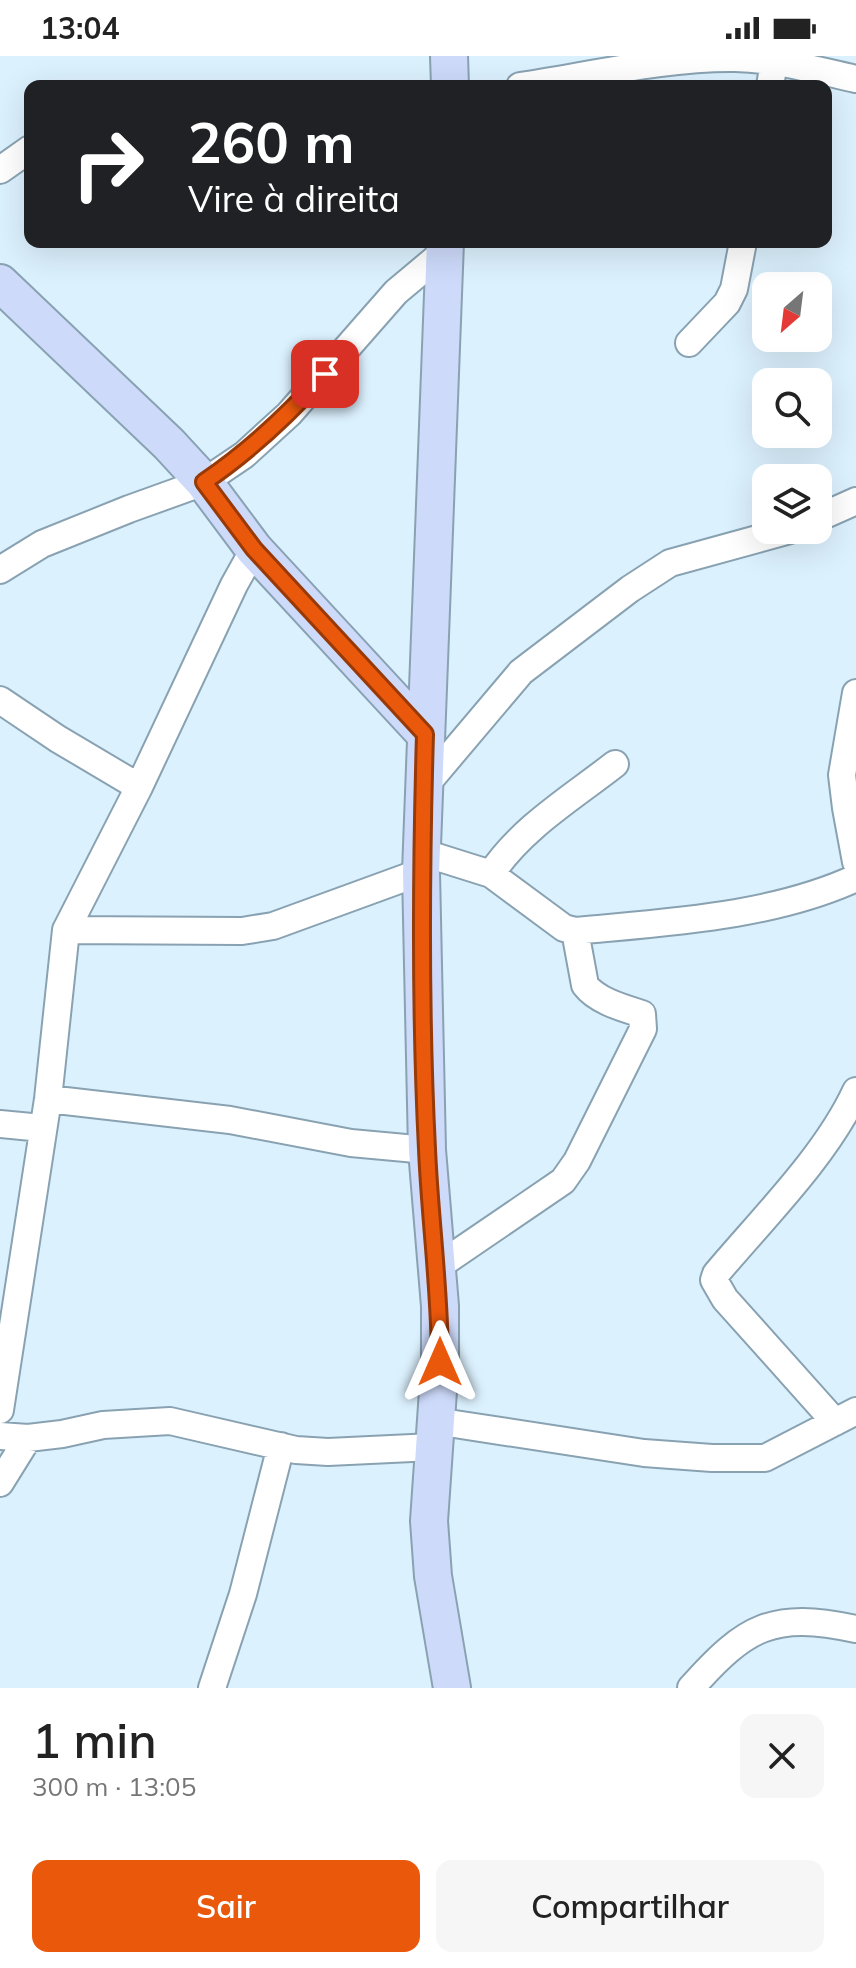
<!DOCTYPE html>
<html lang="pt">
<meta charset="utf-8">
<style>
:root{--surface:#fff;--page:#f6f6f6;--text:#222;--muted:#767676;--accent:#ea580c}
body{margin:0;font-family:Mulish,sans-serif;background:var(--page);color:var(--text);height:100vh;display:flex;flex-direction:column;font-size:30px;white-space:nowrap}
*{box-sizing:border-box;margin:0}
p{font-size:26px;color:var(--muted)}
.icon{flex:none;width:44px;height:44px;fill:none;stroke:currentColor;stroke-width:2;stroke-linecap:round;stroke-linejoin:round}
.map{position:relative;height:1632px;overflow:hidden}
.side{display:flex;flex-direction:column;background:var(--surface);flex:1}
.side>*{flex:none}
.top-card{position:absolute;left:24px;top:24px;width:808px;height:168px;border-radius:16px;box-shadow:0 8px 32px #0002;background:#202124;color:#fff;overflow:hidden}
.needle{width:52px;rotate:208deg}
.fabs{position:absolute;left:752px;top:216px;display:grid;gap:16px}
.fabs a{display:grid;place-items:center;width:80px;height:80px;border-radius:16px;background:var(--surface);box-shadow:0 8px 32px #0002;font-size:40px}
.pin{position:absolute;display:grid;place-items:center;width:68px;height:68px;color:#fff;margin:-34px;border-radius:16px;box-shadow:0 4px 12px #0006}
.me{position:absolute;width:88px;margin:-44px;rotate:0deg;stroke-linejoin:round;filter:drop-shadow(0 0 6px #0008)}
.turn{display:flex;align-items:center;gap:28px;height:168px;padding:0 32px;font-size:36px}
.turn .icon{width:104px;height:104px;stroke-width:2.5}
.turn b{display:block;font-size:56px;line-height:68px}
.round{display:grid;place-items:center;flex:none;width:84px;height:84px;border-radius:16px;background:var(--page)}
.head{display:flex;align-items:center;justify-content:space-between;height:136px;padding:0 32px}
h1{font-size:48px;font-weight:600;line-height:60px}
.action{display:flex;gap:16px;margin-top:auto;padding:16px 32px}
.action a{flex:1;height:92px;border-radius:16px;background:var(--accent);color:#fff;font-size:32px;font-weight:600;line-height:92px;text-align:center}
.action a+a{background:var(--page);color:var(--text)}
.status{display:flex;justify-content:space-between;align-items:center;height:56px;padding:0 40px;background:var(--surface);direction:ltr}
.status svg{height:22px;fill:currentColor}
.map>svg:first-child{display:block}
</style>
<div class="status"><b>13:04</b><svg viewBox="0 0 49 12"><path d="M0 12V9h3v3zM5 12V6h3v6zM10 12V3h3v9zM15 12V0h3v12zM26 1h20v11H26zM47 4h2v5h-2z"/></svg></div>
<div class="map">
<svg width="856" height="1632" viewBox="0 0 856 1632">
<rect width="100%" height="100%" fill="#dcf1fe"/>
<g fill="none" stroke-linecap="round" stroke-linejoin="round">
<!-- street casing -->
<g stroke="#89a2b2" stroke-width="30">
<path id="street" d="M520 30C587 20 668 1 735 2 776 3 816 14 856 23
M770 30 774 6
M0 114 30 93
M689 287 727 247 734 233 743 186
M818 462 856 445
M0 514 42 488 129 453 204 426 244 399 289 358 396 236 445 195
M856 637 842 719 846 752 856 806
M0 644 58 683 139 731
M423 732 521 616 630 533 670 507 790 474
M421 796 491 818 564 872 575 875C668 866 771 861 856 822
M491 818C521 772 573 741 615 708
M66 874 242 875 273 870 421 816
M48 1043 230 1064 351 1087 427 1094
M0 1068 42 1072
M437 1211 563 1125 577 1105 643 973 642 958C623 952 597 945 585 929L575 875
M0 1354 48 1043 66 874 139 731 234 529 254 493
M435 1365 644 1397 712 1402H765L856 1355
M835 1366 725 1243 714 1224 716 1218C763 1162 826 1100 856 1035
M0 1380 28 1382 62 1378 103 1369 170 1365 296 1394 328 1396 433 1391
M0 1427 28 1382
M212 1632 243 1538 281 1390
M691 1632C746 1570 773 1555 856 1573"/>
</g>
<!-- secondary casing -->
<g stroke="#89a2b2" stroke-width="40">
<path id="secondary" d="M449 0 450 30
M445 186 421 816 427 1094 440 1250V1306L429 1465 433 1520 452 1632
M0 227 169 388 204 426 254 493 425 678"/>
</g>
<!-- street -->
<use href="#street" stroke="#fff" stroke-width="26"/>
<!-- secondary -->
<use href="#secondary" stroke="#cddafa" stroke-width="36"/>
</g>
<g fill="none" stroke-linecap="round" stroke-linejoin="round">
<!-- route casing -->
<g stroke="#983908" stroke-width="20">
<path id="route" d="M325 318C288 359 250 395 204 426L254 493 425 678C421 816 420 955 427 1093 430 1164 440 1234 440 1306"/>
</g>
<!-- route -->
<use href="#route" stroke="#ea580c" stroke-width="14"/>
</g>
</svg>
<div class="fabs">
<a><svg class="needle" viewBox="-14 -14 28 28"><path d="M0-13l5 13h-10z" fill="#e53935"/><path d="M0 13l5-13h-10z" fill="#767676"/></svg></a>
<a><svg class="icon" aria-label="search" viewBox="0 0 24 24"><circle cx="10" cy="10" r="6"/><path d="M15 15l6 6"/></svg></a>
<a><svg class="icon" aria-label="layers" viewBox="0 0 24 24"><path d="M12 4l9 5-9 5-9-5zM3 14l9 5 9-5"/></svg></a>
</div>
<div class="pin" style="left:325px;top:318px;background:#d93025"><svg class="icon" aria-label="arrive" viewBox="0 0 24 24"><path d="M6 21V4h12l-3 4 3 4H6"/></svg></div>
<svg class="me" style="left:440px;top:1306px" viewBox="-20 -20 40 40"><path d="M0-17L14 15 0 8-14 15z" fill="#ea580c" stroke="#fff" stroke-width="4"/></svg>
<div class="top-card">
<div class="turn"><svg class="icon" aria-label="right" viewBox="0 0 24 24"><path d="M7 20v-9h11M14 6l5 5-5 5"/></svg><div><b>260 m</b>Vire à direita</div></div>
</div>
</div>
<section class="side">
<div class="head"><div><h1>1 min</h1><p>300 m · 13:05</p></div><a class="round"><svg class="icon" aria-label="close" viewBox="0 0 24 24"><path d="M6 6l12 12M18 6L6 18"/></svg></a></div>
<div class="action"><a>Sair</a><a>Compartilhar</a></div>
</section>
